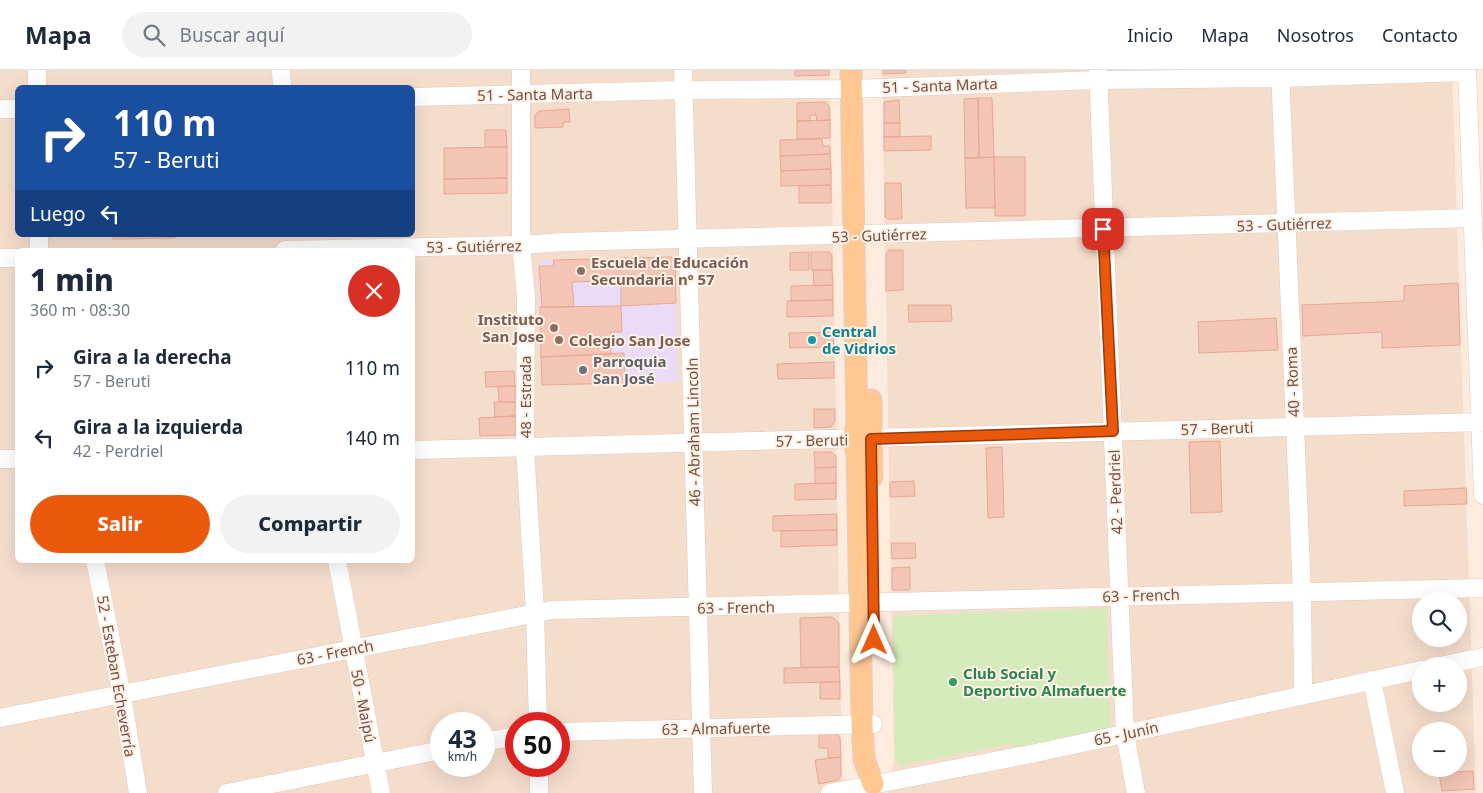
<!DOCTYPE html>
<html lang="es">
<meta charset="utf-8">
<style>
:root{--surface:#fff;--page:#f2f2f3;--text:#1f2937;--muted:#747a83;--line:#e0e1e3;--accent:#ea580c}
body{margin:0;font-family:"Noto Sans",sans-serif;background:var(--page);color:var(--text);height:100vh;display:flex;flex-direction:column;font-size:19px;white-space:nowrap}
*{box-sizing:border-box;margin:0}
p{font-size:16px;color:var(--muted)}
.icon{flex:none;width:28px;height:28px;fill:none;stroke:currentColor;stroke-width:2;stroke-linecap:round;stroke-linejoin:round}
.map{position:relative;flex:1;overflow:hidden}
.side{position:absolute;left:15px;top:178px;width:400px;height:315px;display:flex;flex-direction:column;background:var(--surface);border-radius:8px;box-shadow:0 5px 20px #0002}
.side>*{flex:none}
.top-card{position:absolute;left:15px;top:15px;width:400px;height:152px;border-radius:8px;box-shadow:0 5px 20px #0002;background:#1a4fa0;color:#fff;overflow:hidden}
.fabs{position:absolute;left:1412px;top:522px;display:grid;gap:10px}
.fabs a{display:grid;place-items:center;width:55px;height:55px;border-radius:50%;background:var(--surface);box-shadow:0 5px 20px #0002;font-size:25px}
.speed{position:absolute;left:430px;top:642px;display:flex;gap:10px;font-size:25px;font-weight:700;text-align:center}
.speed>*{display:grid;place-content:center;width:65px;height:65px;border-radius:50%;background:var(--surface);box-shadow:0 5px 20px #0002;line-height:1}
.speed small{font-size:12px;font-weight:400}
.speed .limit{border:8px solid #d22;background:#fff;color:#111}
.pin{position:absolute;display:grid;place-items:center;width:42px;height:42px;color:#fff;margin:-21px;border-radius:10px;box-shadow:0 2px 8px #0006}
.me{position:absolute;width:55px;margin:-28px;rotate:0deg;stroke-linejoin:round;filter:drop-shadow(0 0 4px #0008)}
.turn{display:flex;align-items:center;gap:18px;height:105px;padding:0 15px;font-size:22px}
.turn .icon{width:65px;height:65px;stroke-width:2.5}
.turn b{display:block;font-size:35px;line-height:42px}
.then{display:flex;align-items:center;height:48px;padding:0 15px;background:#0003;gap:10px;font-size:19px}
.round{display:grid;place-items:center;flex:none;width:52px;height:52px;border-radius:26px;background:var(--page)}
.overview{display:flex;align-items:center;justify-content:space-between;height:85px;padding:0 15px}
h1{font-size:30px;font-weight:800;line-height:38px}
.button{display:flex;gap:10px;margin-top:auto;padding:10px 15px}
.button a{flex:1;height:58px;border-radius:30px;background:var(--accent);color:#fff;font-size:20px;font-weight:800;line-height:58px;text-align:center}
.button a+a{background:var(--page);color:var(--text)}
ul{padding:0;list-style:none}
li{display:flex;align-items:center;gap:15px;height:70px;padding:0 15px}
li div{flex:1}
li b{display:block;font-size:19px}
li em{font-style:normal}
header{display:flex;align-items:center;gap:30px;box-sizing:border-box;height:70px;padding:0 25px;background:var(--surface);border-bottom:1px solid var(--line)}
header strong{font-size:24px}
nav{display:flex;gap:28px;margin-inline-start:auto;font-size:18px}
.search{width:350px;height:45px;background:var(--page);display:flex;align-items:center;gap:12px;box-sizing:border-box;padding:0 18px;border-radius:28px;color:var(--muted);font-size:19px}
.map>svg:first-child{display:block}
</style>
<header>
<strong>Mapa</strong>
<div class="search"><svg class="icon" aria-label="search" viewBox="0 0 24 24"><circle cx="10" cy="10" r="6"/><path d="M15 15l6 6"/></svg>Buscar aquí</div>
<nav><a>Inicio</a><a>Mapa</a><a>Nosotros</a><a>Contacto</a></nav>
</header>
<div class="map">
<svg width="1483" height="723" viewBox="0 0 1483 723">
<rect width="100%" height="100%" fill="#fdecdd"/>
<!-- residential -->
<path fill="#f5ddcc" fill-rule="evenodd" d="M0 0H830L842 706 854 723H0ZM18 18H412V165H18ZM18 180H412V490H18ZM441 654H484V696H441ZM516 654H559V696H516Z
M882 0H1452L1476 723H888L894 689ZM1421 531H1459V569H1421ZM1421 596H1459V634H1421ZM1421 661H1459V699H1421Z"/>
<!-- education -->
<path fill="#eadbf9" d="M672 187 675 189 678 312 625 313 624 283 541 287 539 195 544 190Z"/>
<!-- green -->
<path fill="#d5ebbc" d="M1107 538 1110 662 1013 680 1012 674 901 695 895 689 893 549 896 546Z"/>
<!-- building -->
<path fill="#f4c4b4" stroke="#e7a894" d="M795 0H829V5L795 6Z
M883 0H906V3L883 4Z
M978 28 979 88H965L964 29Z
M978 28H992L994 87 979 88Z
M899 30 900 53H884V32Z
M825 32 829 36 830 50 817 51 816 45H810V51H797V33Z
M569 39 570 52H563V57L535 58V46L539 41Z
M830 50V68L797 69V51Z
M884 53H900V67H884Z
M485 60H506L507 77H485Z
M931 66V80L884 81V67Z
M822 69 823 76H830V84L780 86V70Z
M507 77V108L444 109V78Z
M830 84 831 99 781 101 780 86Z
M994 87H1025V146H995Z
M994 87 995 138H966L965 88Z
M831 99V115L781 116V101Z
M507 108V123L444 124V109Z
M885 113H901L902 149H888L885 147Z
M831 115V133H799V116Z
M113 165H175V168L113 169Z
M889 180H903V220L886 221V184Z
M809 182V200H790V183Z
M811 182H829L832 185V200H811Z
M672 187 675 189 676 233 621 236V211H608L572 212 574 237H542L539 196H554L553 190Z
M813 200H832L833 215 814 216Z
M1458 213 1460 275 1382 278V262L1303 266 1302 235 1404 231V216Z
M833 215V230L791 231V216Z
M833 230V246L787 247V231Z
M908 235H951L952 251 909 252Z
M621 236 622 262H611V284L541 287 540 237Z
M1276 248 1278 280 1199 283 1198 252Z
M833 262 834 277 790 278 789 263Z
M624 283 625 313 542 315 541 287Z
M834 292V308L778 309 777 294Z
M514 301 515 316 486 317 485 302Z
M498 316H515V332H499Z
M494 332H515V346L495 347Z
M814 339H835V351L831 357 814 358Z
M515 346 516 365 480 366 479 348Z
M1220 371 1222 442 1191 443 1189 372Z
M1002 377 1004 447 988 448 986 378Z
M814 382H831L836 386V397L815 398Z
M836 397V413L815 414V398Z
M914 411 915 426 890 427V412Z
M836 413V429L795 430V414Z
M1466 418 1467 434 1404 436V421Z
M837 444V460L773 461V446Z
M837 460V475L781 477V461Z
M891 473H915L916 488 892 489Z
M910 497V520H892V498Z
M832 547 839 553V597H801L800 548Z
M839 597 840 612 784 613V598Z
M820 612H840V629H820Z
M819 664H837L840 668 841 687 828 688V678H819Z
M841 687V706L838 710 819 714 815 690Z
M1473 701 1474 719 1442 721 1439 703Z"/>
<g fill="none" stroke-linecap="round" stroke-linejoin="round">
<!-- minor casing -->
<g stroke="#e3c9bd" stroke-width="19">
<path id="minor" d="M37 0V18
M281 0 282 18
M521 0V175L526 226 525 377 535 542 538 654
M683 0 703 723
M1098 0 1125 664 1136 723
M1280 0 1302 522 1303 625
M1467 0 1483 425
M412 27 683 20 851 19 1098 10 1280 8 1467 2
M0 39H18
M39 165V180
M285 180 521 175 564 172 1473 148
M0 188H18
M412 380 1483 352
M0 389H18
M95 490 122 626 138 723
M337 490 381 723
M1440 596 1483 587
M1372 610 1395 723
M0 648 552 540 1483 518
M559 662 873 654
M484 672 516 666
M539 696V723
M227 723 441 680
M830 723 1031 684 1421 600"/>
</g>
<!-- major casing -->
<g stroke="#dbd1cf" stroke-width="23">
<path id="major" d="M851 0 857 355 853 369 857 383 862 654 864 689 873 714
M871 330 872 407"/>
</g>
<!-- minor -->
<use href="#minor" stroke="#fff" stroke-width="18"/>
<!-- major -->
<use href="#major" stroke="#ffc893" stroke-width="21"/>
</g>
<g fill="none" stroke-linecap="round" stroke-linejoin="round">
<!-- route casing -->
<g stroke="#983908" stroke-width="12">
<path id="route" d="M874 570 871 369 1113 361 1103 159"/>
</g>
<!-- route -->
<use href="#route" stroke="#ea580c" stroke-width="9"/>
</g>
<!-- markers -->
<g fill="#8d6e63" stroke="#fff1e5" stroke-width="2">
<circle cx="581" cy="201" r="5"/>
<circle cx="554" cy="258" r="5"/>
<circle cx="559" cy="270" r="5"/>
</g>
<circle fill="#0f9aa8" stroke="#fff1e5" stroke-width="2" cx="812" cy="270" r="5"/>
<circle fill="#6b7280" stroke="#fff1e5" stroke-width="2" cx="583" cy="300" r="5"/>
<circle fill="#2e9e5b" stroke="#fff1e5" stroke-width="2" cx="953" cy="612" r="5"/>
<g text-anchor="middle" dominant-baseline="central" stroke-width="4" stroke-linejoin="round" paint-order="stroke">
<!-- street labels -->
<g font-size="15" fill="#744f45" stroke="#fff1e5">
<text transform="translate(940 15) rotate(-2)">51 - Santa Marta</text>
<text transform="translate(535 24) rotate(-1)">51 - Santa Marta</text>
<text transform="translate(1284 154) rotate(-2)">53 - Gutiérrez</text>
<text transform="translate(879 165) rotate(-2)">53 - Gutiérrez</text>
<text transform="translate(474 176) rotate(-1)">53 - Gutiérrez</text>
<text transform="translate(1292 312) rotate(-92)">40 - Roma</text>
<text transform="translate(525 327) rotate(-90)">48 - Estrada</text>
<text transform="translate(1217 358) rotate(-2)">57 - Beruti</text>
<text transform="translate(693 362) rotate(-91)">46 - Abraham Lincoln</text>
<text transform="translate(812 370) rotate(-1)">57 - Beruti</text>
<text transform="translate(1115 422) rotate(-92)">42 - Perdriel</text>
<text transform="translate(1141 525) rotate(-2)">63 - French</text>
<text transform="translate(736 537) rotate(-1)">63 - French</text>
<text transform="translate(335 582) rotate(-11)">63 - French</text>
<text transform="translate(117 606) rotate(80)">52 - Esteban Echeverría</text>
<text transform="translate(364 636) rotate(79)">50 - Maipú</text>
<text transform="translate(716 658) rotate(-1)">63 - Almafuerte</text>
<text transform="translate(1126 663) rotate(-12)">65 - Junín</text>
</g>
<!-- education labels -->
<g font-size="15" font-weight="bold" fill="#785e54" stroke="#fff1e5" text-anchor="start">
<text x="591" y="192">Escuela de Educación<tspan x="591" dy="17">Secundaria nº 57</tspan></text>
<text x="544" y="249" text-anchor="end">Instituto<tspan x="544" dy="17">San Jose</tspan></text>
<text x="569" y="270">Colegio San Jose</text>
</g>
<!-- culture labels -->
<g font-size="15" font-weight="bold" fill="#0d838f" stroke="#fff1e5" text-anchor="start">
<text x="822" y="261">Central<tspan x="822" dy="17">de Vidrios</tspan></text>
</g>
<!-- worship labels -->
<g font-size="15" font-weight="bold" fill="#5b616d" stroke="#fff1e5" text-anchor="start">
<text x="593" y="291">Parroquia<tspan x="593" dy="17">San José</tspan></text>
</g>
<!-- leisure labels -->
<g font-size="15" font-weight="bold" fill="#27864d" stroke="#fff1e5" text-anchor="start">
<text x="963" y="603">Club Social y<tspan x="963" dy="17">Deportivo Almafuerte</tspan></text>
</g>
</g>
</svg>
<div class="fabs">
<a><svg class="icon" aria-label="search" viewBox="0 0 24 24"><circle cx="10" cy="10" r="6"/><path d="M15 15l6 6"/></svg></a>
<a>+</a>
<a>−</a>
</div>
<div class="speed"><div>43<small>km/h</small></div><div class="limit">50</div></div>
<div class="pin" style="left:1103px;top:159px;background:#d93025"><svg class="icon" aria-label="arrive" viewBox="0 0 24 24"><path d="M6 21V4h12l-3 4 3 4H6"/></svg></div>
<svg class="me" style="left:874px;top:570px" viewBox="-20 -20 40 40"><path d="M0-17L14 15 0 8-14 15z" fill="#ea580c" stroke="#fff" stroke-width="4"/></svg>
<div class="top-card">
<div class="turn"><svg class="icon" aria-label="right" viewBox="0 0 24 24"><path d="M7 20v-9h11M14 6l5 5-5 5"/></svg><div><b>110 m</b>57 - Beruti</div></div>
<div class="then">Luego<svg class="icon" aria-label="left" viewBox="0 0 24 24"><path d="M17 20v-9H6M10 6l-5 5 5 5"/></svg></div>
</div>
<section class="side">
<div class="overview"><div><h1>1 min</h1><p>360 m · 08:30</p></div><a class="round" style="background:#d93025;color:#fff"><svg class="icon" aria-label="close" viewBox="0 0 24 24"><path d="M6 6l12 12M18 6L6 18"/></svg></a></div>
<ul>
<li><svg class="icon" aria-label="right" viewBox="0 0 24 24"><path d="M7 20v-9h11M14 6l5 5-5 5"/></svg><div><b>Gira a la derecha</b><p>57 - Beruti</p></div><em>110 m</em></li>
<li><svg class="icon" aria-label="left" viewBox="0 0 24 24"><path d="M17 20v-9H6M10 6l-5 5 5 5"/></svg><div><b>Gira a la izquierda</b><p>42 - Perdriel</p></div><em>140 m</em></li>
</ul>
<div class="button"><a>Salir</a><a>Compartir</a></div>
</section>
</div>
